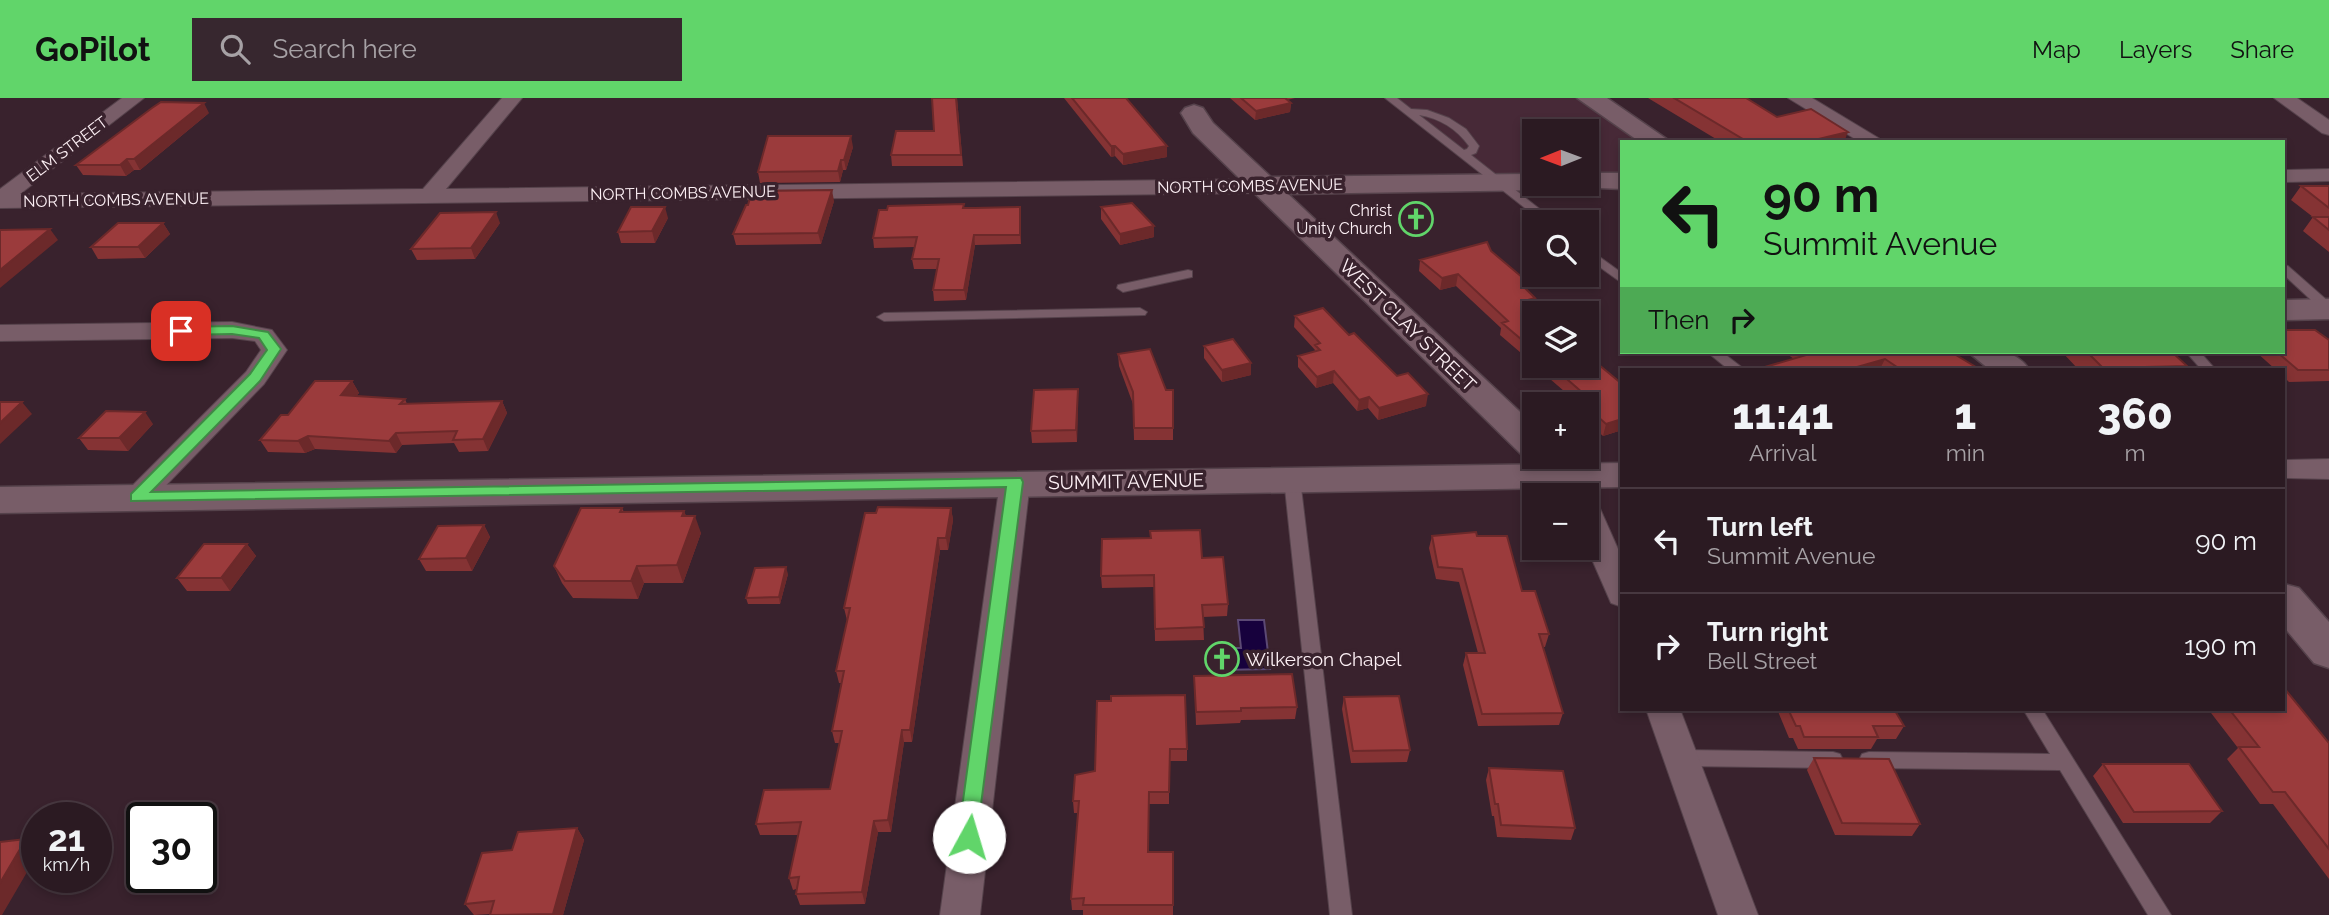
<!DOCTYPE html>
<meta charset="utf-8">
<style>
:root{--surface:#2b1a22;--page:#37272f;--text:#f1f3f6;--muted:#a6a1a5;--line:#473840;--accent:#61d56a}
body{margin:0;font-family:Raleway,sans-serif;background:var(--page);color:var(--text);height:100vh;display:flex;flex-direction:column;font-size:26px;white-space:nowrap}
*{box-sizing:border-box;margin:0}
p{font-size:23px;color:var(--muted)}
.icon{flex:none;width:38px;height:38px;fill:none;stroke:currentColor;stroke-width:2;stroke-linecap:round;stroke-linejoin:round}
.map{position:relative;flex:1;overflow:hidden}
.details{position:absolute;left:1620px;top:270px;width:665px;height:343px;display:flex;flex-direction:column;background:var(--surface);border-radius:0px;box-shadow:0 4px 10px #0003,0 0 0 2px var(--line)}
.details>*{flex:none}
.guide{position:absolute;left:1620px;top:42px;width:665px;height:214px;border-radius:0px;box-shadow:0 4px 10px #0003,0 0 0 2px var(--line);background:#61d56a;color:#111;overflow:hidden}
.needle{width:46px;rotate:269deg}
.fabs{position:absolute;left:1522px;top:21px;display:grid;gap:14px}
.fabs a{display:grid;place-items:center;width:77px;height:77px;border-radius:0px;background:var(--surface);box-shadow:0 4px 10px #0003,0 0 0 2px var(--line);font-size:35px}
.speed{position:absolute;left:21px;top:704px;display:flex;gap:14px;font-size:35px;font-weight:700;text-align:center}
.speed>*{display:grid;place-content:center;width:91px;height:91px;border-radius:50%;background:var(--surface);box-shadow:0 4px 10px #0003,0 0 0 2px var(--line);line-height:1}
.speed small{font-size:18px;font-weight:400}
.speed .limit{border:4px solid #111;border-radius:10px;background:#fff;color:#111}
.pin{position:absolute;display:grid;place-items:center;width:60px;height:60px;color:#fff;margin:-30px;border-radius:14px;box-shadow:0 4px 10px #0006}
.me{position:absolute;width:77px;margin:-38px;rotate:6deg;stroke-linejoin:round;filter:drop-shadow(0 0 5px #0008)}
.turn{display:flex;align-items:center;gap:24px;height:147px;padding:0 28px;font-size:32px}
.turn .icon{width:91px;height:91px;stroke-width:2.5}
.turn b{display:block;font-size:49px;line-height:60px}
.then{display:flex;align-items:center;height:66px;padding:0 28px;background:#0003;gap:14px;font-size:26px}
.eta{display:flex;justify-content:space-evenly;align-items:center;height:119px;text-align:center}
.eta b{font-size:42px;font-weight:800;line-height:49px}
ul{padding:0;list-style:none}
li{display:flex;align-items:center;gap:21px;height:105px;padding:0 28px;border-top:2px solid var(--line)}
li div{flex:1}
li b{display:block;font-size:26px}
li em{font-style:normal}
header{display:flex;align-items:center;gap:42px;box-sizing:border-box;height:98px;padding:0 35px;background:var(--accent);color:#111}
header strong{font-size:33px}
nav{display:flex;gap:38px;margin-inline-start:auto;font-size:24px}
.search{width:490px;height:63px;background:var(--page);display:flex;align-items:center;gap:18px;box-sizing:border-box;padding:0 24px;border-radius:0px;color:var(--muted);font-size:26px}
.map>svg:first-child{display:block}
</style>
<header>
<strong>GoPilot</strong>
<div class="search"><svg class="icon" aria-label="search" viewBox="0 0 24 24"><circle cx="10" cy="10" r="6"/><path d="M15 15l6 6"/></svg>Search here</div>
<nav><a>Map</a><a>Layers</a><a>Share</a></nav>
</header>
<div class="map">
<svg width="2329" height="817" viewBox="0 0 2329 817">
<rect width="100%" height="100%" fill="#39222d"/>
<!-- built -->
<path fill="#472937" d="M1390 0H1590L1658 44H1622V84H1587V33H1535V84L1500 85Z"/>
<!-- water -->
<path fill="#17013d" stroke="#5c4974" stroke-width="2" d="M1238 522H1264L1270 571 1223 572 1221 550H1241Z"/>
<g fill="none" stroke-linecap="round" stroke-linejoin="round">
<!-- lane casing -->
<g stroke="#55424b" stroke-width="2">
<path id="lane" d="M1385 0H1397L1411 11 1427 12 1449 20 1466 31 1479 48 1476 55 1471 57 1556 124H1543ZM1419 17C1439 20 1457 31 1469 48L1467 51 1464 52Z
M1587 150 1622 175V185L1587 160Z
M2284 167 2288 168 2329 204V215L2324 214 2284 177Z
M1188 172 1192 173V179L1123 194 1117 190 1118 187Z
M1140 210 1147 214 1145 217 884 223 877 219 884 215Z
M1707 254H1722L1744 271H1728Z
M2186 254H2200L2215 271H2201Z
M1292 376 1300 381 1352 817H1330L1284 381Z
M2023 611H2042L2171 817H2148L2060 672 1869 670 1862 668 1859 662 1862 656 1869 654 2050 656Z
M1681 652 1833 654 1840 656 1843 662 1840 668 1833 670 1681 668 1674 666 1671 660 1674 654Z"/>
</g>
<!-- street casing -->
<g stroke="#55424b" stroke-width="2">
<path id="street" d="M122 0H144L20 96 423 91 502 0H522L446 91 1262 81 1273 88 1262 95 0 110V91Z
M1788 0H1812L1885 44H1860Z
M2274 0H2297L2329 22V37L2322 35Z
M2329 71V83L2284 84V72Z
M232 224 272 232 287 252 264 286 147 407 137 410 127 407 122 400 127 393 246 274 261 252 255 243 232 240 0 243V227Z
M2329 361V381L2284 380V362Z
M1015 374 1025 377 1030 384 980 817H940L1000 384 1005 377Z
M1587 403 1598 406 1622 460V509L1611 505 1587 450Z
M1646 611H1680L1758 817H1718Z"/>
</g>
<!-- secondary casing -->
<g stroke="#55424b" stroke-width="3">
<path id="secondary" d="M1577 0H1607L1671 44H1640Z
M1194 7 1203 10 1213 25 1271 79 1535 76V86H1548L1535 92 1288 96 1535 328V359H1543L1535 361 1522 357 1193 35 1181 15 1185 10Z
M1587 75H1622V91L1577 89 1575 86H1587Z
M2329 201V221L2284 222V202Z
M1968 254C1991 253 2015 250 2029 271H1989Z
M1622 365V389L0 415V389Z
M2284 486 2299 490 2329 524V570L2314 565 2284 529Z"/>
</g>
<!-- lane -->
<use href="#lane" fill="#785d68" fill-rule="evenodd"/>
<!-- street -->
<use href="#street" fill="#785d68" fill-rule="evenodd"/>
<!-- secondary -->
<use href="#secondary" fill="#785d68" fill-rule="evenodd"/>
</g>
<!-- wall -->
<path fill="#853334" d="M957 0 963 68H892L891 57 934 33Z
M1064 0H1126L1167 48V59L1123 67 1115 58 1111 59Z
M1230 0H1295L1287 2 1291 5 1290 14 1255 22Z
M1648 0H1746L1777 19 1844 44H1721Z
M209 15 140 72H134L126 78 83 77 76 67Z
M853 49 846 72H843L840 84 760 85 758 74Z
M2301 88H2329V154L2303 133 2313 119 2291 102Z
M834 103 821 146 736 147 733 136Z
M1020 109 1021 146 975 147 966 202 934 203 933 192 937 171H914L912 161 915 149 874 150 873 140 964 110Z
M1101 109 1154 128V139L1120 147 1101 121Z
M668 120 655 145H621L618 134Z
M163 125 170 136 145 160 98 161 91 149Z
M500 125 475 161 417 162 411 151Z
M1491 153 1527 192 1535 200 1533 210 1535 215V267L1500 237 1501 230 1456 188 1440 192 1419 173 1420 162Z
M1295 218 1349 237 1426 308 1378 322 1368 310 1357 313 1333 285 1316 290 1298 269V258L1314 254 1315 252 1294 229Z
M2329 242V283L2289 284 2284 279V271H2275L2256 254H2284Z
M1204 248 1251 265V277L1222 284 1204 260Z
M1784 254H1951L1979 271H1758L1794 261Z
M2062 254H2172L2187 268 2185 271H2078Z
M1118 256 1166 292H1173V342H1134L1133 306 1119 268Z
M1535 268H1587L1622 286V332L1603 338 1587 324V306H1579Z
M352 283 359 295 356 298 405 301 407 306 502 303 507 315 488 353 459 354 454 345 402 347 396 355 315 351 305 355 268 354 260 342 288 317Z
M1078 291 1077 344 1032 345 1031 333Z
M153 326 128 353 88 352 79 340Z
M622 410 624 414 684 413 686 418 701 435 683 485H644L638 501 573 500 562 485 554 468Z
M951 410 953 422 948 452H940L912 644H904L891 734H878L865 806 800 807 796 796V791L793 792 789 780 798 737H760L756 726 830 691 840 645H835L832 633 841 585H839L836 573 847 522 844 510 876 415Z
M484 427 490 439 472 473H426L419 461Z
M1432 438H1477L1522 493 1549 536 1545 549H1543L1563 615 1559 627 1478 628 1463 567 1466 555H1478L1459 484 1436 481 1429 450Z
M247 446 256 458 230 493H187L177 480Z
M1202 460 1228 506 1227 518 1203 519 1204 542 1155 543 1154 489 1102 490 1101 478Z
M788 476 780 506H748L746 500Z
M1194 578 1297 609 1295 621 1241 622 1240 625 1196 627Z
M1344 599 1410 652 1407 664 1351 665 1342 611Z
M1097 603 1187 651V663H1169V706H1149V754H1173V817H1083V812H1072L1071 801 1078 715H1074L1073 703 1095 673Z
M1777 611H1894L1904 628 1896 641H1877L1871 651H1798L1793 640H1789Z
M2208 611H2284L2329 645V781L2273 706H2260L2227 661 2238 650Z
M1814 660 1920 726 1912 738 1835 737 1807 672Z
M2103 666 2222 713 2210 725H2123L2093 678Z
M1489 670 1575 730 1571 742 1497 739 1494 718H1492L1486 682Z
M577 730 584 742 563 817H490V816L474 817 465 806 512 752Z"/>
<!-- shaded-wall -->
<path fill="#6c292a" d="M204 5 209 15 140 72 134 61Z
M1291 5 1290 14 1255 22 1256 13Z
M1848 34 1844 44H1806Z
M851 38 853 49 846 72 844 62Z
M1111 48H1115V58L1111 59Z
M1167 48V59L1123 67V56Z
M127 61 134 72 126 78 120 67Z
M841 62 843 72 840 84 838 73Z
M832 92 834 103 821 146 818 135Z
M665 109 668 120 655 145 652 133Z
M1020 109 1021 119V146L1020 137Z
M496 114 500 125 475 161 471 150Z
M163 125 170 136 145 160 138 149Z
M1154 128V139L1120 147V136Z
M50 131 58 142 0 190V172Z
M974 137 975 147 966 202 964 192Z
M1458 176 1456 188 1440 192 1442 180Z
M1529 185 1526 197 1522 187Z
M1535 200 1533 211 1524 203Z
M1885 261 1880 271H1850Z
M1251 265V277L1222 284V272Z
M1334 273 1333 285 1316 290 1317 279Z
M352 283 359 295 347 309 341 297Z
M1078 291V303L1077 344 1076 332Z
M1428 296 1426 308 1378 322 1379 310Z
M1369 299 1368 310 1357 313 1359 302Z
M502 303 507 315 488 353 483 341Z
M22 304 32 316 0 346V325Z
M145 314 153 326 128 353 119 340Z
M1622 321V332L1603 338 1606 326Z
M396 335 402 347 396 355 389 343Z
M308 338 315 351 305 355 298 343Z
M951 410 953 422 948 452 946 440Z
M684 413 690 431 695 418 701 435 683 485 677 467 682 418Z
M484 427 490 439 472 473 466 460Z
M938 440 940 452 912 644 910 632Z
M247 446 256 458 230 493 221 480Z
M637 468 644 485 638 501 631 483Z
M786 469 788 476 780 506 779 499Z
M902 632 904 644 891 734 888 722Z
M874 723 878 734 865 806 862 794Z
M577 730 584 742 563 817H553Z
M26 741 37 750V757L2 817H0V785Z"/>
<!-- building -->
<path fill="#9b3b3c" stroke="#6c292a" stroke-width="2" d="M932 0H956L961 57H891L896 33H934Z
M1072 0H1126L1167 48 1123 56 1115 48H1111Z
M1241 0H1285L1291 5 1256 13Z
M1674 0H1746L1777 19 1811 11 1848 34 1806 44H1748Z
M161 4 204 5 134 61H127L120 67H76L152 10Z
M768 38H851L844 62H841L838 73 758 74Z
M2301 88H2329V110Z
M832 92 818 135 733 136 746 107H748L752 93Z
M1132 105 1154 128 1120 136 1101 109Z
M964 106 963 110H974L1020 109V137H974L964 192H933L939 161H912L917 139 873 140 879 112H887L888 108Z
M631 109H665L652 133 618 134Z
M496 114 471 150 411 151 440 115Z
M2313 119H2329V132Z
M118 125H163L138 149H91Z
M50 131 0 172V132Z
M1487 144 1491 153 1529 185 1522 187 1535 200 1524 203 1539 215H1535V253L1502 225 1508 223 1458 176 1442 180 1420 162Z
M1323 210 1349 237 1354 235 1397 278 1408 275 1428 296 1379 310 1369 299 1359 302 1334 273 1317 279 1298 258 1320 252 1315 247 1320 245 1295 218Z
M2284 232H2315L2329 242V272H2298L2277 254H2284Z
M1233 241 1251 265 1222 272 1204 248Z
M1150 251 1166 292H1173V330H1134L1133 294 1118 256Z
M1807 254H1951L1979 271H1900L1885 261 1850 271H1758L1810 256Z
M2087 254H2172L2187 268 2103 270Z
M1587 257 1622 286V321L1606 326 1587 309V306L1583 305 1592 303 1552 268H1587Z
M315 283H352L341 297 405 301 400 306 502 303 483 341 453 342 457 333 396 335 389 343 308 338 298 343 260 342 281 317H288Z
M1078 291 1076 332 1031 333 1034 292Z
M0 304H22L0 325Z
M106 313 145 314 119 340H79Z
M878 409 951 410 946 440H938L910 632H902L888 722 874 723 862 794 796 796 799 779 789 780 801 724 756 726 764 692 830 691 842 633H832L844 573H836L850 510H844L865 415H876Z
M581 410H622L620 414 684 413 682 418H695L677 467 637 468 631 483H565L554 468Z
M484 427 466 460 419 461 438 428Z
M1200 432 1202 460 1223 459 1228 506 1202 507 1204 529 1155 531 1154 477 1101 478 1102 441 1151 440 1150 433Z
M1476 434 1477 438H1507L1522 493H1535L1549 536H1539L1563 615 1482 616 1466 555H1485L1462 471 1438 469 1432 438Z
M204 446H247L221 480H177Z
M786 469 779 499 746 500 755 470Z
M1292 576 1297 609 1241 610V613L1196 614 1194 578Z
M2284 590 2329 645V751L2285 694H2273L2239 649H2259L2229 611H2284Z
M1185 597 1187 651H1170L1169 694H1149L1148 754H1173V807H1083L1084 800 1071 801 1079 703H1073L1075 677 1095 673 1097 603H1111V598Z
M1399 598 1410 652 1353 653 1344 599Z
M1788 611H1894L1904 628H1873L1878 639H1804L1800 628H1796Z
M1814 660 1889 661 1920 726 1842 725Z
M2103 666H2189L2222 713 2134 714Z
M1489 670 1563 673 1575 730 1501 727 1498 706H1495Z
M577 730 553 816 490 817 494 803 465 806 482 755 512 752 518 734Z
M26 741 0 785V744Z"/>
<!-- route -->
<path fill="#61d56a" stroke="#3f8a45" stroke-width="2" d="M232 228 268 234 281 251 260 283 151 394 1021 380 1023 384 976 745 969 748 961 745 958 739 1006 389 131 403V396L250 276 267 252 259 240 232 236 181 237 174 233 181 229Z"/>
<!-- icons -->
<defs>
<g id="church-ring" transform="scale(1.75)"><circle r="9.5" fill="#39222d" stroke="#61d56a" stroke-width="1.5"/><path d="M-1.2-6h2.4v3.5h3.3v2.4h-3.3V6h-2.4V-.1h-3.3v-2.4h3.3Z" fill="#61d56a"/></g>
</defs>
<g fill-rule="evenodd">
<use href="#church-ring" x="1416" y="121"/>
<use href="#church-ring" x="1222" y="561"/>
</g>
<g text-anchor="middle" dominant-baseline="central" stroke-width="7" stroke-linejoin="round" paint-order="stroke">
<!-- far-street labels -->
<g font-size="16" fill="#fdf0f5" stroke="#39222d">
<text transform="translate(67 51) rotate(-37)">ELM STREET</text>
<text transform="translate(1250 88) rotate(-1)">NORTH COMBS AVENUE</text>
<text transform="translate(683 95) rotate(-1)">NORTH COMBS AVENUE</text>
<text transform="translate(116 102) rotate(-1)">NORTH COMBS AVENUE</text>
</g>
<!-- far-poi labels -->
<g font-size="16" fill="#fdf0f5" stroke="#39222d" text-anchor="end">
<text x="1392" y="112">Christ<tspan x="1392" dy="18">Unity Church</tspan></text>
</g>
<!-- street labels -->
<g font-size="19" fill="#fdf0f5" stroke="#39222d">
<text transform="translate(1408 227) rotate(44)">WEST CLAY STREET</text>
<text transform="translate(1126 383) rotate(-1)">SUMMIT AVENUE</text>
</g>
<!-- poi labels -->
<g font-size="19" fill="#fdf0f5" stroke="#39222d" text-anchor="start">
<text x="1246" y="561">Wilkerson Chapel</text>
</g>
</g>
</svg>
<div class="fabs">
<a><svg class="needle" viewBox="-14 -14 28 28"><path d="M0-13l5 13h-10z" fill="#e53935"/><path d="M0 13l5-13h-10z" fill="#a6a1a5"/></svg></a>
<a><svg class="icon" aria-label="search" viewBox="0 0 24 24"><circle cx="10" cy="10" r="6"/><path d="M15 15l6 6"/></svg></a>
<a><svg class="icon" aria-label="layers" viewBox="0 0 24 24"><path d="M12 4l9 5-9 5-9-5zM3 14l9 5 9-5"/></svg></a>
<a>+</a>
<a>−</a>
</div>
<div class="speed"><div>21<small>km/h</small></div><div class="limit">30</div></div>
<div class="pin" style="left:181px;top:233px;background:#d93025"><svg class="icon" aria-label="arrive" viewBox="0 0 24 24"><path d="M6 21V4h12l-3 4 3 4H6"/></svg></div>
<svg class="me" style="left:969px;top:739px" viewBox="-20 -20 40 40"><circle r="19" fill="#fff"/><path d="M0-13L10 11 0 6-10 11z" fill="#61d56a"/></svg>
<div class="guide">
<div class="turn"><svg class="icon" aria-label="left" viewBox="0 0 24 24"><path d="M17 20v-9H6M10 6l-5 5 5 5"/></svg><div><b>90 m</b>Summit Avenue</div></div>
<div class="then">Then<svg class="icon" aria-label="right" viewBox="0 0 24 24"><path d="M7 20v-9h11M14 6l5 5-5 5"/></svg></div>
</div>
<section class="details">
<div class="eta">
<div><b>11:41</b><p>Arrival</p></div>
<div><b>1</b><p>min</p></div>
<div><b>360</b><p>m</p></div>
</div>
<ul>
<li><svg class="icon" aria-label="left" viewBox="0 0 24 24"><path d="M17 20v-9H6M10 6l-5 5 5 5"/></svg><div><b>Turn left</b><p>Summit Avenue</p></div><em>90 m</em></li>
<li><svg class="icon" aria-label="right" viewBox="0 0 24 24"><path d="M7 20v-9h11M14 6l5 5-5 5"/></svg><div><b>Turn right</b><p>Bell Street</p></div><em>190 m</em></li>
</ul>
</section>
</div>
